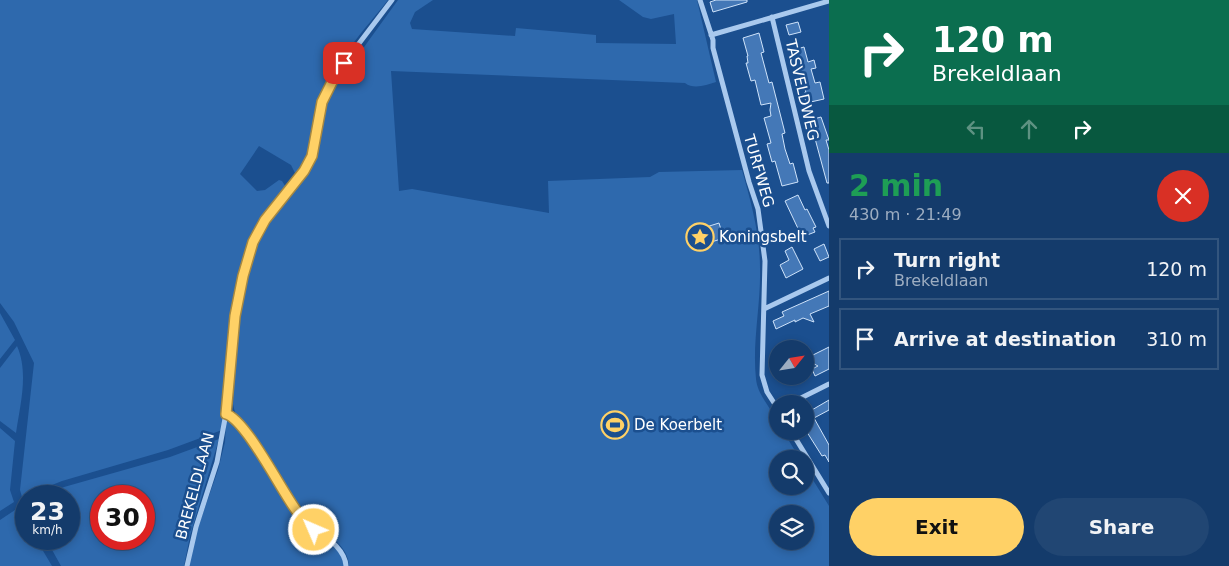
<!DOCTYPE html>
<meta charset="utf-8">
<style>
:root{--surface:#143b6b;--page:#214673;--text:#f1f3f6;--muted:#9dadc1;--line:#33557e;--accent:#ffd166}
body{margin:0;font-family:"DejaVu Sans",sans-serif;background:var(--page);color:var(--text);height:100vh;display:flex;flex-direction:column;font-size:19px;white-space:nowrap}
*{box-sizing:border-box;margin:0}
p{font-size:16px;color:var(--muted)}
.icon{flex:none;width:28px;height:28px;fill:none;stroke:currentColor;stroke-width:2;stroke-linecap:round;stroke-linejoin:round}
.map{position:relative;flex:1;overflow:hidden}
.details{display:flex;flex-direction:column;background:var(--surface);width:400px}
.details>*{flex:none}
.hud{background:#0b6e4f;color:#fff;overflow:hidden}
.needle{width:32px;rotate:60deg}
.controls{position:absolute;left:769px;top:340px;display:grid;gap:10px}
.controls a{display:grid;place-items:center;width:45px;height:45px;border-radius:50%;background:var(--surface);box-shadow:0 2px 8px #0003,0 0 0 1px var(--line);font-size:25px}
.speed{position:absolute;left:15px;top:485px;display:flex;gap:10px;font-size:25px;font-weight:700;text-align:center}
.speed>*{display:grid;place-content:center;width:65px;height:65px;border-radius:50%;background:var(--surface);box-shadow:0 2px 8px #0003,0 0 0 1px var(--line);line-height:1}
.speed small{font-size:12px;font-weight:400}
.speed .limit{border:8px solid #d22;background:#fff;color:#111}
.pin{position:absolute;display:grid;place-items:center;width:42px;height:42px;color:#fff;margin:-21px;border-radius:10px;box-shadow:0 2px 8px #0006}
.me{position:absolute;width:55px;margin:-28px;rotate:315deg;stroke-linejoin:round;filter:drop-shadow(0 0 4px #0008)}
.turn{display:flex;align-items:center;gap:18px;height:105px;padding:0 20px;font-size:22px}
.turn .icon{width:65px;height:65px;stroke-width:2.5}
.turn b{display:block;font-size:35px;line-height:42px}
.lanes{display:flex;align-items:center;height:48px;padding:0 20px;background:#0003;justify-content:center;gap:25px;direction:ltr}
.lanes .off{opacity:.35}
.round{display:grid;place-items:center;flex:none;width:52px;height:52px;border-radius:26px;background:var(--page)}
.headline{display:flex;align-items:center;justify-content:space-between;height:85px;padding:0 20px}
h1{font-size:30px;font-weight:700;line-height:38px;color:#1e9e55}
.cta{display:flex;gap:10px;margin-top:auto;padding:10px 20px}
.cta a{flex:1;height:58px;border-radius:30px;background:var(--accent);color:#111;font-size:20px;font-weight:700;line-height:58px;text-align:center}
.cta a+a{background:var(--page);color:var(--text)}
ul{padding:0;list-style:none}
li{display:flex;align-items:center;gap:15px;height:62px;margin:0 10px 8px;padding:0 10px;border:2px solid var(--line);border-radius:0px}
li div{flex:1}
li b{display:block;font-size:19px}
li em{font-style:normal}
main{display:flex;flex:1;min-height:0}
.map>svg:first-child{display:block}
</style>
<main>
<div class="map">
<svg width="829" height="566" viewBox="0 0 829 566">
<rect width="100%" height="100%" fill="#1b4f8f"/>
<!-- green -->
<path fill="#2e69ad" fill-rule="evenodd" d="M0 0H388C365 29 336 60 322 95 311 122 316 150 296 175L291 165 259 146 240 174 257 191 265 190 279 180 282 181 287 189C275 202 263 215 254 231 248 242 245 255 242 267 228 320 229 375 222 430L168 450 62 481 22 497 20 490 34 363 14 322 0 303Z
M398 0H433L415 12 410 23 412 29 515 36 516 28 596 35V43L676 44 674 14 651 19 643 17 619 0H697L716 82C706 85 694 90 685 83L391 71 399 191 412 189 549 213 548 181 650 177 659 172 742 170C751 202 760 234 760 268 761 305 752 342 756 379 758 399 777 411 778 431H783L800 459H778V486H805V467L829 506V566H349C348 539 314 530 300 511 289 497 282 480 272 465 260 447 236 425 233 404 236 352 235 280 262 234 276 209 301 189 312 163 323 134 319 102 341 79ZM778 514H805V541H778Z
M0 313 15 340 0 359Z
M17 346C29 373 20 405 16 433L0 421V368Z
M230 418 268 468 288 506 309 528 337 550 342 557 344 566H189L194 539 218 470 225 442 226 423Z
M0 428 15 441 10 490 14 502 0 511Z
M219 439 190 536 184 566H61L46 539H69V496H43L64 487 170 457ZM101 496H144V539H101Z
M18 508 26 521V539H36L52 566H0V520Z"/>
<!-- building -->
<path fill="#4478b7" stroke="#cfe3fa" d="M716 0H747V2L713 12 710 2Z
M798 22 801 32 789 35 786 25Z
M759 33 764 52 761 53 769 83 772 82 785 133 782 134 785 149 790 164 793 163 798 182 782 186 775 161 772 162 767 144 771 143 764 118 771 116 770 110 771 103 761 105 755 80 751 81 746 63H748L747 56H748L743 38Z
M804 47 808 62 814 60 816 68 811 69 815 83 820 82 824 99 806 103 804 93H806L803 81H801L793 50Z
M821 117 829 140H826L829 150V183H827L810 120Z
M798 195 805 210 807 209 816 227 813 228 815 232 802 237 785 201Z
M719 223 723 236 720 237 721 239 708 243 703 228Z
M824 244 829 257 820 261 814 249Z
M792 247 803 269 786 278 780 265 789 260 785 251Z
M829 291V306L810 314 814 322 803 318 795 322V320L776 329 773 321 784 316 782 312Z
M829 347V369L815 376 812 369 818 366 805 359Z
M829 400V410L814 418 829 445V462L825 455 822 456 805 429V414Z"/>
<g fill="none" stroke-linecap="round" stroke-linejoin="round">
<!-- street -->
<path stroke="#a9c9ee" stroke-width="5" d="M700 0 713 40V48L749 182 758 209 765 261 762 375 767 392 778 409
M772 17 809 171 829 226
M711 35 829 1
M764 309 829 278
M789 404 829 384
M226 414C248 421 283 494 299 515 313 530 345 544 346 566
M791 431 829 493
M187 566 196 527 217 462 229 397 235 316 243 276 253 242 265 220 304 171 312 156 322 102 335 75 392 0"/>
</g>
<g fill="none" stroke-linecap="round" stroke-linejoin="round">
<!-- route casing -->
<g stroke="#a68842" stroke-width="12">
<path id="route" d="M314 530C308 524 301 518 296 510 281 490 246 420 226 414L235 316 243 276 253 242 265 220 304 171 312 156 322 102 335 76 344 63"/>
</g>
<!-- route -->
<use href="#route" stroke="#ffd166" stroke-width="9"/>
</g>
<!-- icons -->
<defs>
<g id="sight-ring" transform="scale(1.4375)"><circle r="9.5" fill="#1b4f8f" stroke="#ffd166" stroke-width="1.5"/><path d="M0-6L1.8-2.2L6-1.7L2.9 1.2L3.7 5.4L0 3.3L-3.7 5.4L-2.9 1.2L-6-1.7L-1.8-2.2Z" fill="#ffd166"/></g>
<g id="stadium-ring" transform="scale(1.4375)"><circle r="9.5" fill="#1b4f8f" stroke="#ffd166" stroke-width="1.5"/><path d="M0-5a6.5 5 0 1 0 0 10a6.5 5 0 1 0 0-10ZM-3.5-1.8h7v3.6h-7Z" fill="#ffd166"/></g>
</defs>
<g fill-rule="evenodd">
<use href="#sight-ring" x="700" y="237"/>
<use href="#stadium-ring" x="615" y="425"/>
</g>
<g text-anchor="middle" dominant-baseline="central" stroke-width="5" stroke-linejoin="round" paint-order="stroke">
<!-- street labels -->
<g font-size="15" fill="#fff" stroke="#1b4f8f">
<text transform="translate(802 90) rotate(77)">TASVELDWEG</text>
<text transform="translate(759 171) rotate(74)">TURFWEG</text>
<text transform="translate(195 486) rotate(-75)">BREKELDLAAN</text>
</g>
<!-- poi labels -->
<g font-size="15" fill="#fff" stroke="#1b4f8f" text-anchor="start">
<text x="719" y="237">Koningsbelt</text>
<text x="634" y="425">De Koerbelt</text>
</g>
</g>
</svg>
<div class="controls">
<a><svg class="needle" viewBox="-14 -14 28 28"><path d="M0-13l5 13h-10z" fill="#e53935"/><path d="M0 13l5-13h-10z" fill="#9dadc1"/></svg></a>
<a><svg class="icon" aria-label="sound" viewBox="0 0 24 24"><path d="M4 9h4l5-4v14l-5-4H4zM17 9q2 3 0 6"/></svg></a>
<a><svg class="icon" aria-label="search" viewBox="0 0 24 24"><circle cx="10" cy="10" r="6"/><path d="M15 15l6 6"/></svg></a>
<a><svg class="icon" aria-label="layers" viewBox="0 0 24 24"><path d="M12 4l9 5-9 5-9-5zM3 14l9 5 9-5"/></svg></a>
</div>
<div class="speed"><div>23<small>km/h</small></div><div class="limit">30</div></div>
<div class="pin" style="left:344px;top:63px;background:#d93025"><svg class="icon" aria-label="arrive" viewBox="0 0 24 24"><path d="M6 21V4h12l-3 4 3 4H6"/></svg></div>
<svg class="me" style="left:314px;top:530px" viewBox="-20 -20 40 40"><circle r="17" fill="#ffd166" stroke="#fff" stroke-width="3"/><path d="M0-11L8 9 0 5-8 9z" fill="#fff"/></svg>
</div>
<section class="details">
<div class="hud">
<div class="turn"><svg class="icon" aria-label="right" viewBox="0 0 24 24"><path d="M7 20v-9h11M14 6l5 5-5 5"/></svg><div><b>120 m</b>Brekeldlaan</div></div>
<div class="lanes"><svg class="icon off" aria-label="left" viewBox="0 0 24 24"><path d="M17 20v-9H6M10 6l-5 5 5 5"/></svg><svg class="icon off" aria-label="ahead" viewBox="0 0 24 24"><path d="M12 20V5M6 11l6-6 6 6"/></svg><svg class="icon" aria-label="right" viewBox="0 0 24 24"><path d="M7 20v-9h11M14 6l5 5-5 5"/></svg></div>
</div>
<div class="headline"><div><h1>2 min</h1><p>430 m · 21:49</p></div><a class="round" style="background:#d93025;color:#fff"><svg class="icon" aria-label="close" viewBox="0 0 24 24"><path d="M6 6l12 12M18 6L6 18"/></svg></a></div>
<ul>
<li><svg class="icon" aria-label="right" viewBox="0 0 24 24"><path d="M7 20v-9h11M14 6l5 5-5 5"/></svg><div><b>Turn right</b><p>Brekeldlaan</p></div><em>120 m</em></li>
<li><svg class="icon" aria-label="arrive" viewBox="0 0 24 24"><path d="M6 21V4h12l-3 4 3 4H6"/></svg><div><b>Arrive at destination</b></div><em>310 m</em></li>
</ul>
<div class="cta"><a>Exit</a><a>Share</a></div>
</section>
</main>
